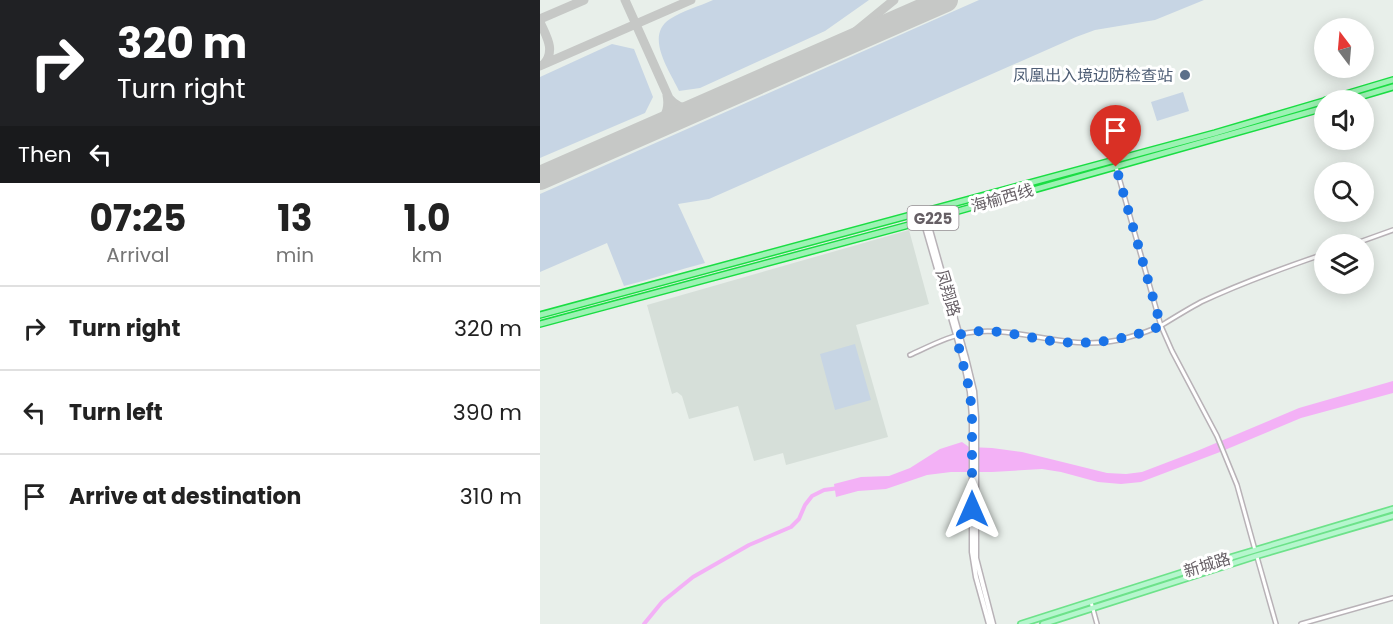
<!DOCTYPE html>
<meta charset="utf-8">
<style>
:root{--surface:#fff;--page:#f2f2f2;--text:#222;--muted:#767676;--line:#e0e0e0}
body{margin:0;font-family:Poppins,"Noto Sans SC",sans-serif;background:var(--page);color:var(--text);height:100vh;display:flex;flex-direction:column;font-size:22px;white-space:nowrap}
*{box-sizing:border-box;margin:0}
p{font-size:20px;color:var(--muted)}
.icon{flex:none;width:33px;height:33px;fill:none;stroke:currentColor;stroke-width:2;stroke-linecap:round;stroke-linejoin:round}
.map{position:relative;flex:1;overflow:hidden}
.sheet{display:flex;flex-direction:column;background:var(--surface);width:540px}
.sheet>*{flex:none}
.top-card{background:#202124;color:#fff;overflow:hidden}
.needle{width:39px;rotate:344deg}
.fabs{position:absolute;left:774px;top:18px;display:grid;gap:12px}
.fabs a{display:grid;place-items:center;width:60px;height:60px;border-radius:50%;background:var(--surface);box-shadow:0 3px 15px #0003;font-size:30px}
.pin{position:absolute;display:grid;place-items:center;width:51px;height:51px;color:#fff;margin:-62px -26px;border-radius:50% 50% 50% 0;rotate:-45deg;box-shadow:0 0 6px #0007}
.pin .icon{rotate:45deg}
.me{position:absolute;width:66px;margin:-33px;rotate:0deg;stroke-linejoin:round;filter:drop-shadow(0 0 4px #0008)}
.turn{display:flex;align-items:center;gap:21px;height:126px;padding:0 18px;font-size:27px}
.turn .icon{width:78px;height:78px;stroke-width:2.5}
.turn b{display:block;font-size:42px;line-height:51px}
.then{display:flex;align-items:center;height:57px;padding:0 18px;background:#0003;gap:12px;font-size:22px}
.eta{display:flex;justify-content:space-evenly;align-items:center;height:102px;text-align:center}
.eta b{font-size:36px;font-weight:700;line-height:42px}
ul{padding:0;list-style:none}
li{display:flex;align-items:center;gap:18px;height:84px;padding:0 18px;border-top:2px solid var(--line)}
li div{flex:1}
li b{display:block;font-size:22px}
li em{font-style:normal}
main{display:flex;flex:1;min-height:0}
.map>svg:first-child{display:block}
</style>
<main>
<section class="sheet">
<div class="top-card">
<div class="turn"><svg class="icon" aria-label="right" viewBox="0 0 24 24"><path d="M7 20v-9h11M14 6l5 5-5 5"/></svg><div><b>320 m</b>Turn right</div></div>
<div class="then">Then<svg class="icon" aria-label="left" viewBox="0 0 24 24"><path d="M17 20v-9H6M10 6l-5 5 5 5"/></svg></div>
</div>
<div class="eta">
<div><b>07:25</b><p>Arrival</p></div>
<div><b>13</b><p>min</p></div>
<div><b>1.0</b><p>km</p></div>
</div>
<ul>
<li><svg class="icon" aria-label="right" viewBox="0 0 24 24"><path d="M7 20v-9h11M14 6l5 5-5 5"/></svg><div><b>Turn right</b></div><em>320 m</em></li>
<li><svg class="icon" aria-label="left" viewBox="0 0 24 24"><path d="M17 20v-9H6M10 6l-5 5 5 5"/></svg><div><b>Turn left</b></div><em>390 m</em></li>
<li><svg class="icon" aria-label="arrive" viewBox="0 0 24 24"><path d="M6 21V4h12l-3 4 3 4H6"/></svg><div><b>Arrive at destination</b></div><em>310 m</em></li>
</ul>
</section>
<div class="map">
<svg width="853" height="624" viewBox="0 0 853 624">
<rect width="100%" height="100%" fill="#e8efea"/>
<!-- education -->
<path fill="#d6dfd9" d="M369 230 389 304 316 325 348 437 246 465 243 453 214 461 198 406 149 419 142 396 137 392 132 394 107 305Z"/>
<!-- green -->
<path fill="#c7d5e4" d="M173 0H329L285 31 160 88 139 91C130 71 104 36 130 19 142 11 160 6 173 0Z
M439 0H664L615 20 555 30 536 37 169 199 138 204 165 263C138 270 112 279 84 286L67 243 0 272V194Z
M72 44 94 49 113 97 105 113 0 158V77Z
M643 92 649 111 617 121 611 102Z
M315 344 331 400 295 410 280 354Z"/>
<!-- water -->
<path fill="#f3b1f6" d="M853 381V393L761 418 680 452 601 482 581 484 558 482 521 472 502 469 452 472H411L387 475 346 489 318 491 296 497 294 484 321 477 349 476 370 468 400 449 422 442 429 447 452 448 482 452 567 473 586 474 602 472 657 451 759 408Z"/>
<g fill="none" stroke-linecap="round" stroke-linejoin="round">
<!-- canal -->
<path stroke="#f3b1f6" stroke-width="4" d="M104 624 122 602 153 577 209 545 251 527 259 519 265 505 272 496 284 490 299 488"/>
<!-- taxiway -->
<path stroke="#c6c8c6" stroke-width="9" d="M85 0 129 98C138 109 149 111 163 107
M0 19 44 0
M0 22C6 36 16 50 4 64
M268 61 310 36 354 0
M0 66 151 0
M112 129C125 121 130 110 127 95"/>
<!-- runway -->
<path stroke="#c6c8c6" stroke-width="24" d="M0 178 406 0"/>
<!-- street casing -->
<g stroke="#b8b2b7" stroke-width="6">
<path id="street" d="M576 167 621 326 632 351 677 436 697 485 715 550
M814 244 853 230
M370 355C390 346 412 334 434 332 482 327 527 351 579 340 593 336 609 332 622 325 635 317 648 309 661 302 701 283 743 268 784 254
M717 557 736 624
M551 602 557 624
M761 624 853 598"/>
</g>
<!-- secondary casing -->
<g stroke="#b8b2b7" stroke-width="7">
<path id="secondary" d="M385 212 426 358 434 391 436 417V558L453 624
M381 213 423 359 430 392 432 417V552L436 577 449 624"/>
</g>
<!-- primary casing -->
<g stroke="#6de28a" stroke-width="8">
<path id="primary" d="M481 624 672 563 853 509
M503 624 716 556 853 516"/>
</g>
<!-- highway casing -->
<g stroke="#1add43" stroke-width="8">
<path id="highway" d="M786 100 853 80
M809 100 853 87
M0 315 675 133 784 101
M0 324 365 226 784 108"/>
</g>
<!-- street -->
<use href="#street" stroke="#fff" stroke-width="3"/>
<!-- secondary -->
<use href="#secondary" stroke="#fff" stroke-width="4"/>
<!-- primary -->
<use href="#primary" stroke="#b5f6cd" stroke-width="4.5"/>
<!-- highway -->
<use href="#highway" stroke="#9cf2b3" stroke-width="5"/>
</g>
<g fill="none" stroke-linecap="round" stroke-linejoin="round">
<!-- route -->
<path stroke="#1a73e8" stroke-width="10" stroke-dasharray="0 18" d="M432 509V417L430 392 416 336C447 324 481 337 512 341 551 346 585 340 621 326L576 167"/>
</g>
<!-- markers -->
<circle fill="#5c6f8a" stroke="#fff" stroke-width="2" cx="645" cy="75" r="6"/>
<g text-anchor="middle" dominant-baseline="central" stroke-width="6" stroke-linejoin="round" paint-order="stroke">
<!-- shield labels -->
<rect fill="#fff" stroke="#948f93" stroke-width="1.5" x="367.5" y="206" width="51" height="24" rx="4.5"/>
<g font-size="15" font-weight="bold" fill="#665f65">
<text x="393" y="218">G225</text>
</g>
<!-- service labels -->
<g font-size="16" fill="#4e5e75" stroke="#fff" text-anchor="end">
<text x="633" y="75">凤凰出入境边防检查站</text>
</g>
<!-- street labels -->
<g font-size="16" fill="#665f65" stroke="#fff">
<text transform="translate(462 198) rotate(-16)">海榆西线</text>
<text transform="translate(408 293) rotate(74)">凤翔路</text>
<text transform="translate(667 565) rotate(-17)">新城路</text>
</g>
</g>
</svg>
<div class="fabs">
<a><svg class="needle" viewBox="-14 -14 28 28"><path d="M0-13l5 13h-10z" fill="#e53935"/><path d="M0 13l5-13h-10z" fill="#767676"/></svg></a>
<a><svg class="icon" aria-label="sound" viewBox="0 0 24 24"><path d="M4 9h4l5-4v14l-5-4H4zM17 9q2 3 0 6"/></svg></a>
<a><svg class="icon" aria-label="search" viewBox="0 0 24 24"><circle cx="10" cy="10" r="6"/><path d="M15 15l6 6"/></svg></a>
<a><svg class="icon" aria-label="layers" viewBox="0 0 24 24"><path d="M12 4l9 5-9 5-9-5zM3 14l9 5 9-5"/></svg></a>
</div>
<div class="pin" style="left:576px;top:167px;background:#d93025"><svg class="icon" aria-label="arrive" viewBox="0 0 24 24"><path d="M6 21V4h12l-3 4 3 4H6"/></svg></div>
<svg class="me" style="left:432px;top:509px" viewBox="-20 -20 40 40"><path d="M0-17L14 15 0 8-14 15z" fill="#1a73e8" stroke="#fff" stroke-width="4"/></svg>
</div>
</main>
